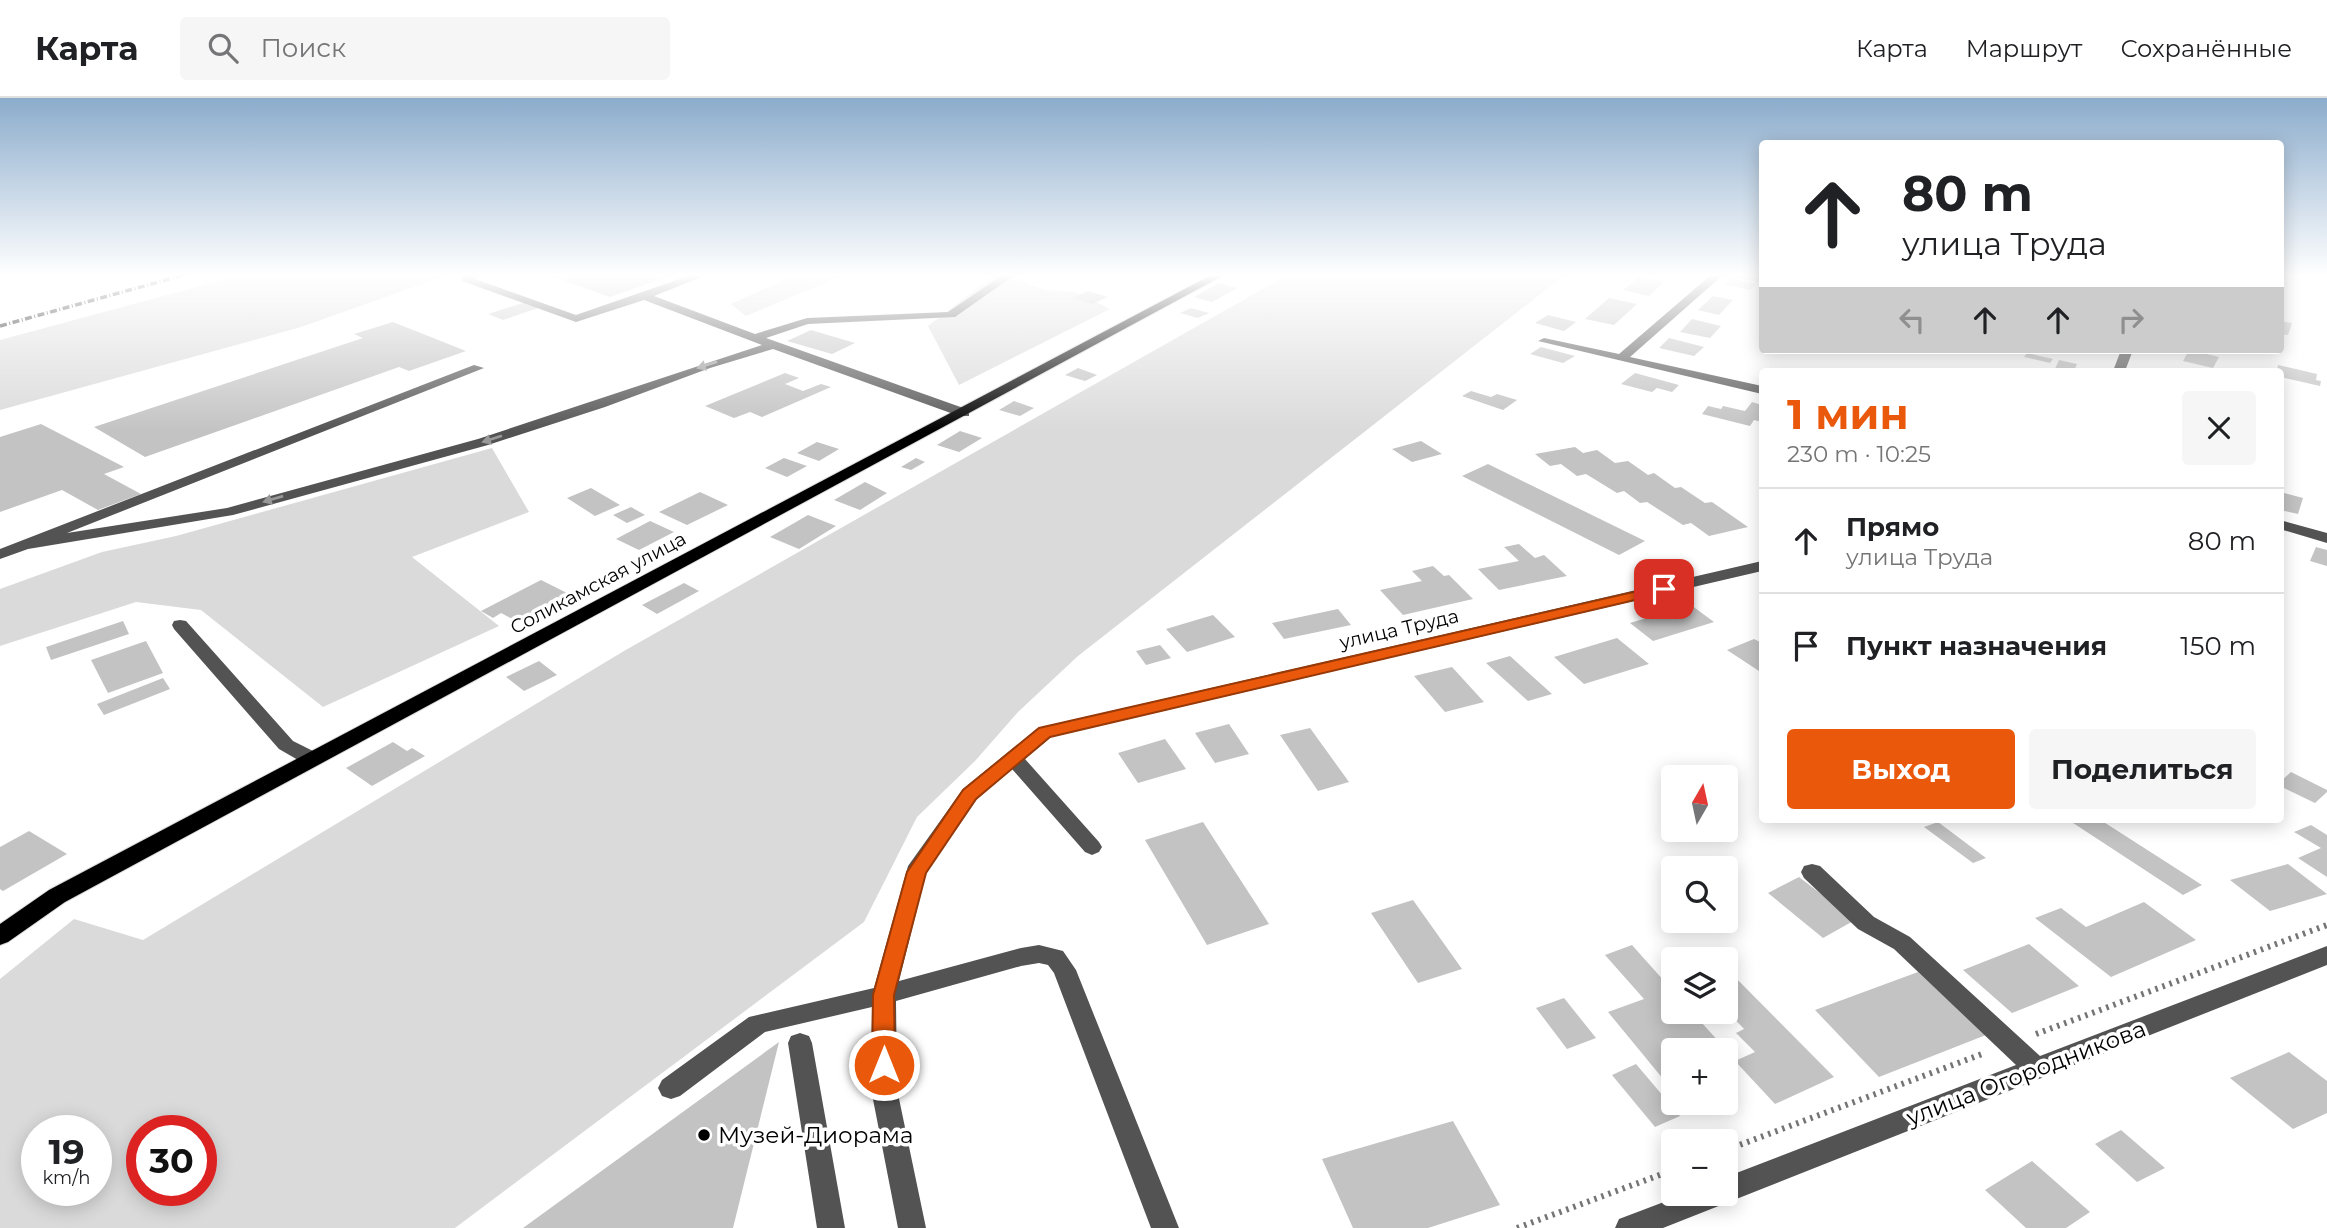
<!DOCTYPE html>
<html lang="ru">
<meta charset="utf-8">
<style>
:root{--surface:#fff;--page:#f6f6f6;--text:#202124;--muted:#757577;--line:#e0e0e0;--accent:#ea580c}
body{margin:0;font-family:Montserrat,sans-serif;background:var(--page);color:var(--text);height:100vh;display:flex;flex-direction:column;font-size:26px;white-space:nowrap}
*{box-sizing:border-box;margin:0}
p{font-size:23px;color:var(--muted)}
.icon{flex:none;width:38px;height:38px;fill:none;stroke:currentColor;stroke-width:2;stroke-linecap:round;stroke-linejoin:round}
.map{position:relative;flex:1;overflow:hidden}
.sheet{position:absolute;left:1759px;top:270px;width:525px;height:455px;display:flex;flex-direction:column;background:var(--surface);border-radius:7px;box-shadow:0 4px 18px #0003}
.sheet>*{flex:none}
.hud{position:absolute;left:1759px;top:42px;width:525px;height:214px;border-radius:7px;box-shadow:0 4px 18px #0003;background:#fff;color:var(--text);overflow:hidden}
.needle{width:46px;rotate:9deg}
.fabs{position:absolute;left:1661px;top:667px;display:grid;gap:14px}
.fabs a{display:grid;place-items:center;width:77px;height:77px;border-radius:7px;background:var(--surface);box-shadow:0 4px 18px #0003;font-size:35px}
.speed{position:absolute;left:21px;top:1017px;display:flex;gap:14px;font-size:35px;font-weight:700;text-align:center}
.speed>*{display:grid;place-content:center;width:91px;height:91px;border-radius:50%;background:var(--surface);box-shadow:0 4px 18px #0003;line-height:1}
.speed small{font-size:18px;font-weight:400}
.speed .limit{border:10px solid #d22;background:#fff;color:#111}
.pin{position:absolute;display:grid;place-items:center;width:60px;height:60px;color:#fff;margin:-30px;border-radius:14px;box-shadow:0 4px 10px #0006}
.me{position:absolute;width:77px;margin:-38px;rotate:0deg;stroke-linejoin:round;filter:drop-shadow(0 0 5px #0008)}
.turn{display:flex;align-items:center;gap:24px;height:147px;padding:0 28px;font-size:32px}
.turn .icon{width:91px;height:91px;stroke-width:2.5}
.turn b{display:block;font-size:49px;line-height:60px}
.lanes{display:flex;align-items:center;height:66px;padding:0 28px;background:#0003;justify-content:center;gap:35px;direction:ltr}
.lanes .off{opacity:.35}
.round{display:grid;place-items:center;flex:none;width:74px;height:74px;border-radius:7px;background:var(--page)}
.head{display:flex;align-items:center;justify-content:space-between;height:119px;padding:0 28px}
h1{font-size:42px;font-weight:700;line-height:52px;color:var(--accent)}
.button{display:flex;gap:14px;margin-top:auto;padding:14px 28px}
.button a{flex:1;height:80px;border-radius:7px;background:var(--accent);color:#fff;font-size:28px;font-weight:700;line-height:80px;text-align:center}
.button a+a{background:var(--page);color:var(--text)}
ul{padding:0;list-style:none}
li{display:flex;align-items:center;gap:21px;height:105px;padding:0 28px;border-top:2px solid var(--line)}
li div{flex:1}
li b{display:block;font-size:26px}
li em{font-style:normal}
header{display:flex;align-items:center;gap:42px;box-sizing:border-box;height:98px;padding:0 35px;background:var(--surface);border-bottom:2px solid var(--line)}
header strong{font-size:33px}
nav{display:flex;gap:38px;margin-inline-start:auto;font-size:24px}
.search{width:490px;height:63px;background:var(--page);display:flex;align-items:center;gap:18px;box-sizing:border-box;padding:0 24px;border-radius:7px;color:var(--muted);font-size:26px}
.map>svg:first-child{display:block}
</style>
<header>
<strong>Карта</strong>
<div class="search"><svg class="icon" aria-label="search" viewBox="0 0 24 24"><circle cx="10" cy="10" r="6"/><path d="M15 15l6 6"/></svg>Поиск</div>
<nav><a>Карта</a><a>Маршрут</a><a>Сохранённые</a></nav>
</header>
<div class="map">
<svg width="2327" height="1130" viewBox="0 0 2327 1130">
<rect width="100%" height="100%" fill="#fff"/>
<!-- green -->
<path fill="#dadada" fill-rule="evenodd" d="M245 176H450L301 229 0 312V242Z
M797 176H846L746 218 731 206Z
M996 176H1005L1045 192 1075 194 1110 211 959 287 928 228Z
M1289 176H1566L1078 558 1018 614 975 663 917 719 864 824 455 1130H0V881L74 821 143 842 624 553ZM96 1032V1092H37V1032ZM142 1032H201V1092H142Z
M492 350 529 414 412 459 499 528 323 609 201 512 136 504 0 548V491L102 454 176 438Z"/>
<!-- building -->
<path fill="#c3c3c3" d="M546 176H673V177L610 199Z
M1738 176H1762V185L1735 179Z
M1639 179 1664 184 1649 198 1623 192Z
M1731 180 1756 186 1750 192 1724 186Z
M1219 185 1237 190 1212 204 1194 199Z
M1088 193 1108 199 1092 206 1071 200Z
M1713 198 1733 202 1719 217 1698 212Z
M1609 200 1637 206 1614 227 1585 221Z
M523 205 538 210 503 222 488 216Z
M1191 210 1209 215 1198 220 1180 215Z
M1548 217 1576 224 1564 233 1535 225Z
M1692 221 1721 228 1710 240 1680 234Z
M2280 223 2292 225 2288 237 2280 236Z
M393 224 466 253 409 273 399 269 145 359 94 329 363 240 354 236Z
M811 232 855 245 832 256 787 243Z
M1669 240 1704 249 1694 258 1659 250Z
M1541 249 1575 258 1563 265 1530 256Z
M2189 252H2190L2219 259 2213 270 2183 263Z
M2027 255 2053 261 2050 265 2024 259Z
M2059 262 2077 266 2074 273H2054Z
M2278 267 2317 276 2316 282 2321 283 2320 288 2280 279V273H2277Z
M1078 270 1097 277 1085 283 1065 277Z
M785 275 799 280 785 286 803 293 821 286 831 289 762 319 750 314 734 320 705 308Z
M1635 275 1679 287 1672 294 1657 290 1652 294 1621 286Z
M1471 293 1491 299 1497 296 1517 302 1503 312 1462 298Z
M1014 303 1034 310 1020 318 999 312Z
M1752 304 1762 307V324L1754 322 1750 328 1702 316 1708 308 1721 311 1723 308 1745 313Z
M41 326 124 369 104 376 141 396 98 412 62 392 0 414V339Z
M960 333 982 340 959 354 937 347Z
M1421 343 1442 356 1412 364 1392 351Z
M817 344 839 351 819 363 797 355Z
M1575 349 1583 355 1597 352 1615 365 1628 363 1648 377 1654 375 1675 390 1681 389 1705 405 1712 404 1748 429 1709 438 1691 425 1683 427 1647 404 1640 405 1624 393 1617 395 1586 376 1577 378 1561 366 1550 368 1535 356Z
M784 360 807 368 787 379 765 370Z
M916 360 925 364 911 372 901 369Z
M1488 366 1645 443 1619 457 1462 378Z
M865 384 887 395 860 412 834 402Z
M591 390 620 407 595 418 567 400Z
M700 394 728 407 687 427 659 414Z
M2280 394 2303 400 2298 416 2280 412Z
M631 409 645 417 627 425 613 417Z
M808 417 836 428 799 451 770 439Z
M650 423 674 434 639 452 616 441Z
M1519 446 1535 460 1544 457 1567 478 1499 492 1478 471 1519 463 1504 449Z
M2316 449 2327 452V468L2310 463Z
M1433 468 1444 478 1449 477 1473 501 1403 517 1380 492 1422 483 1412 473Z
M541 482 567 495 516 523 501 515 493 520 481 513Z
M684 485 699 493 657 516 642 507Z
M1691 507 1714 524 1653 543 1630 525Z
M1338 511 1351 527 1284 541 1272 525Z
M1213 517 1235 539 1187 554 1166 531Z
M123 523 129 536 51 562 46 549Z
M1617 540 1649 566 1584 586 1554 559Z
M1754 541 1762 545V575L1727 552Z
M146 543 163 575 108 595 91 562Z
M1160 547 1171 560 1146 567 1136 553Z
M1510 558 1552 596 1528 603 1486 565Z
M539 563 557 577 524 593 506 579Z
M1452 569 1484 604 1445 614 1414 578Z
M163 580 170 591 104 617 97 606Z
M1229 626 1249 656 1215 665 1195 635Z
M1310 630 1349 684 1318 693 1280 637Z
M1165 641 1186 671 1138 685 1118 655Z
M393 644 407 653 412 650 425 658 372 688 346 670Z
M2291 674 2327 692V694L2315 705 2280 688V684Z
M2067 721H2099L2202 787 2183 797Z
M1203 724 1269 826 1207 847 1145 742Z
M1938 724 1986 760 1973 765 1924 729Z
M2311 727 2327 737V779L2298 760 2321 750 2294 734Z
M29 733 67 756 3 793 0 791V749Z
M2288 766 2327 796 2270 813 2230 782Z
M1799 779 1855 822 1823 840 1768 795Z
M1413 802 1462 871 1418 885 1371 815Z
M2144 804 2196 842 2111 879 2035 820 2061 810 2086 829Z
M2029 846 2079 888 2012 915 1963 872Z
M1632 847 1673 893V914H1692L1721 946 1706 952H1673V993L1608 914 1644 901 1605 857Z
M1726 870 1834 979 1775 1006 1735 963 1755 954 1736 935 1744 931 1726 912Z
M1918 874 1986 937 1879 979 1815 912Z
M1564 900 1596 940 1567 951 1536 910Z
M779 944 733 1130H523Z
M2289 954 2327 983V1015L2293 1031 2230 980Z
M1636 966 1680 1018 1655 1029 1612 977Z
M1453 1023 1500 1107 1428 1130H1353L1322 1061Z
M2121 1032 2165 1070 2137 1084 2095 1046Z
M2032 1063 2090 1114 2066 1130H2026L1985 1092Z"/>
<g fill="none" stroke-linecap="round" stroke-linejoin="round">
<!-- major casing -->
<g stroke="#dbdbdb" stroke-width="2">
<path id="major" d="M1213 176H1226L65 804 8 844 0 847V826L49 792Z"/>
</g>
<!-- path -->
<path stroke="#757575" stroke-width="6" stroke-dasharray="2.5 5" stroke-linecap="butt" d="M2036 936 2327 827
M1726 1052 1982 956
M1517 1130 1673 1072"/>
<!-- minor -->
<path fill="#535353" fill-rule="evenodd" d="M468 176H482L475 181 576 217 694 176H709L654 198 755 236 807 220 948 214 1004 176H1016L955 219 808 226 766 240 969 312V318H959L773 251 710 270 605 309 488 347 233 417 28 451 0 461V451L474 267 484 270 67 435 227 410 478 341 762 247 644 202 576 224 462 183V179Z
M1712 176H1724L1630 259 1762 288V296L1538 243 1544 240 1619 256Z
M2121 252H2133L2125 273H2113Z
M2280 422 2327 435V445L2280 431Z
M1762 463V473L1051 639 1025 661 1099 744 1102 749 1099 754 1092 757 1085 754 1012 671 977 701 926 775 899 883 1021 850 1039 847 1063 853 1076 872 1179 1130H1151L1054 875 1048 867 1039 865 1021 868 896 903 897 991 926 1130H898L871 991 872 909 765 934 680 998 671 1001 662 998 658 990 662 982 749 919 874 890 908 768 963 691 1038 630Z
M180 522 186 523 293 643 319 656 322 661 319 666H305L279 651 174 531 172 527 174 523Z
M1812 766 1820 768 1874 819 1910 839 2040 958 2327 848V867L1663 1130H1615L1619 1121 1685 1096H1726V1079L2016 967 1894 851 1858 831 1804 780 1801 774 1804 768Z
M800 935 809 938 812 945 845 1130H817L788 945 791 938Z"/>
<!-- major -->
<use href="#major" fill="#000" fill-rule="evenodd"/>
<!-- rail -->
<path stroke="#000" stroke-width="3.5" stroke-dasharray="7 2.5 1 2.5" stroke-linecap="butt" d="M0 228 187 176"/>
</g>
<!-- one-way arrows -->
<defs><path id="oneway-solid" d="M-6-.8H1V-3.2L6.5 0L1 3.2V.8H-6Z" transform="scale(1.75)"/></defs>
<g fill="#989898">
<use href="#oneway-solid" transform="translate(707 267) rotate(162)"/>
<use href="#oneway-solid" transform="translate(492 341) rotate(162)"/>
<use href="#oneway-solid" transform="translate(273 401) rotate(164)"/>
</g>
<!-- sky -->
<linearGradient id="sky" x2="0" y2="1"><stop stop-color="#8baccc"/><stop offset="0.53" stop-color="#fff"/><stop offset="1" stop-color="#fff" stop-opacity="0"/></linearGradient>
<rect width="2327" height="334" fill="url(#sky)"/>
<!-- route -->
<path fill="#ea580c" stroke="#983908" stroke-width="2" d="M1664 487 1669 488 1671 491 1669 494 1050 639 976 701 926 775 894 897 895 967 892 974 884 977 876 974 872 967 873 897 907 774 963 692 1039 630Z"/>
<!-- markers -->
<circle fill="#000" stroke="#fff" stroke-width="2.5" cx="704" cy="1037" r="7"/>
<g text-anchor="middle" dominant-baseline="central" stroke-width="7" stroke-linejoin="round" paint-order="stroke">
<!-- street labels -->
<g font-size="19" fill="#000" stroke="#fff">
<text transform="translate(598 485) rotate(-28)">Соликамская улица</text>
<text transform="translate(1399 531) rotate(-13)">улица Труда</text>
</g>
<!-- near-street labels -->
<g font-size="23" fill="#000" stroke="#fff">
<text transform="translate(2026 975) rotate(-21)">улица Огородникова</text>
</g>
<!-- near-poi labels -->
<g font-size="23" fill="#000" stroke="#fff" text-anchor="start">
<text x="718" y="1037">Музей-Диорама</text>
</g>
</g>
</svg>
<div class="fabs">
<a><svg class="needle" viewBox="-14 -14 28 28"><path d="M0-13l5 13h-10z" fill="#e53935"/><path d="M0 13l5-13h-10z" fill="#757577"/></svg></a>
<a><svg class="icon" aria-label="search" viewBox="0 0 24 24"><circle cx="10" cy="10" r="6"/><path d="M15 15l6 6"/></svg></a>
<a><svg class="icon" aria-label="layers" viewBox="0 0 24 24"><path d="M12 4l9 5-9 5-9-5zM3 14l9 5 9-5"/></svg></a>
<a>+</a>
<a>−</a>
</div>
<div class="speed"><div>19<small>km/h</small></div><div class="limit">30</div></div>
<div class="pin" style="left:1664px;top:491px;background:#d93025"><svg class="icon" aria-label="arrive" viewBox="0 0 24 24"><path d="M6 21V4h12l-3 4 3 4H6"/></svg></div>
<svg class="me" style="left:884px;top:967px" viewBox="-20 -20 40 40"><circle r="17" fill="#ea580c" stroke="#fff" stroke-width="3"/><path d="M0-11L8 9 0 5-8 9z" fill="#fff"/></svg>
<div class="hud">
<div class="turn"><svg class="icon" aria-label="ahead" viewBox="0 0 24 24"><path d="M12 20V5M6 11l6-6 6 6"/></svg><div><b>80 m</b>улица Труда</div></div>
<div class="lanes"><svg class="icon off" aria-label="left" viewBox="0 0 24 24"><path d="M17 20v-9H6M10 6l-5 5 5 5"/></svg><svg class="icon" aria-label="ahead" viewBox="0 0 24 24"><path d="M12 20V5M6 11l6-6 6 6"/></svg><svg class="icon" aria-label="ahead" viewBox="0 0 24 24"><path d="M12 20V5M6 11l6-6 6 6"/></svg><svg class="icon off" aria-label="right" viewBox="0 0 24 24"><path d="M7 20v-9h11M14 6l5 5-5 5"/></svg></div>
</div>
<section class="sheet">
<div class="head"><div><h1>1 мин</h1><p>230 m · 10:25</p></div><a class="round"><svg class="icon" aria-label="close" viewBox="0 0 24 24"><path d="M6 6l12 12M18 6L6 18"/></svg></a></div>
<ul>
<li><svg class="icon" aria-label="ahead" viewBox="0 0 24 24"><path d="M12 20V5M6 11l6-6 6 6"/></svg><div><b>Прямо</b><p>улица Труда</p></div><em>80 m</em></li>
<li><svg class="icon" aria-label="arrive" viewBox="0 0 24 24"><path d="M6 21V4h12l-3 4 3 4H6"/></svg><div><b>Пункт назначения</b></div><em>150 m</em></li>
</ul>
<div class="button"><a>Выход</a><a>Поделиться</a></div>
</section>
</div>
